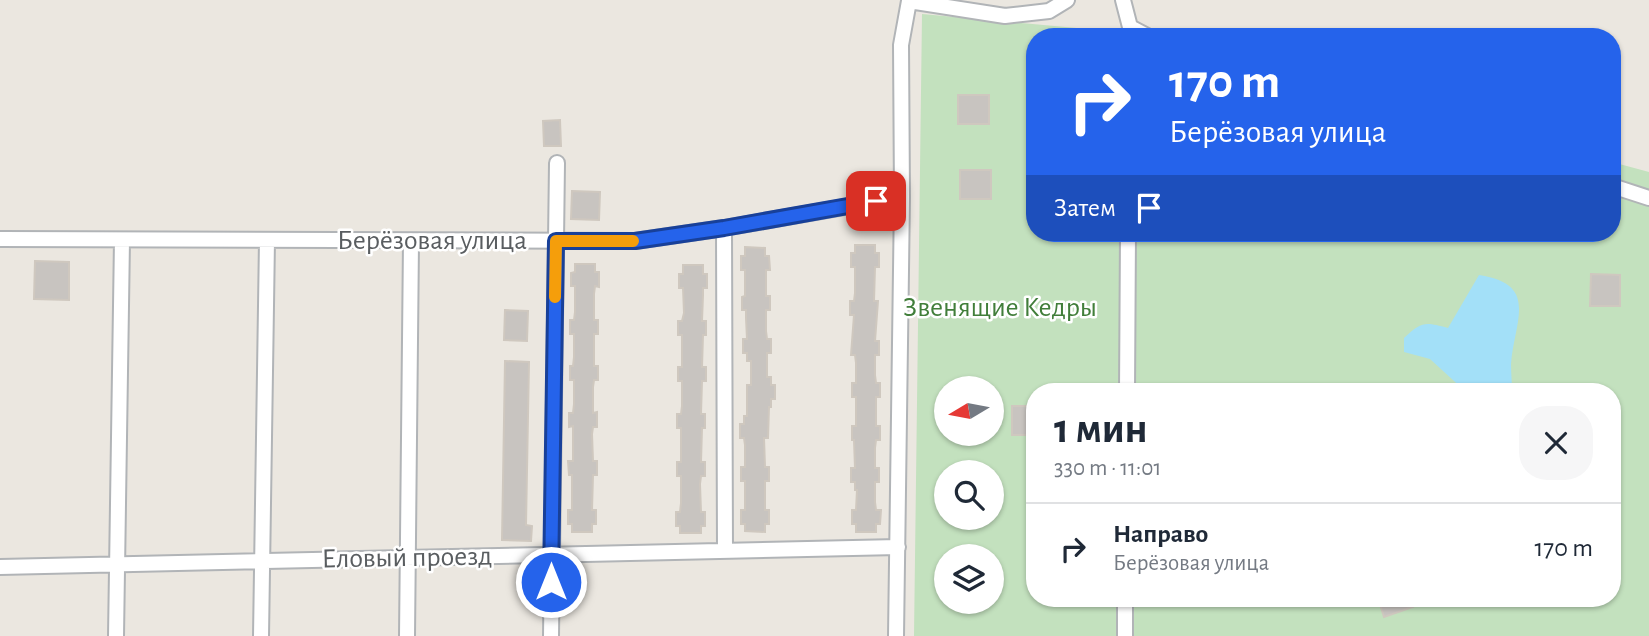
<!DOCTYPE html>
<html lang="ru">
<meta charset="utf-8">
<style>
:root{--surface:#fff;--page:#f6f6f7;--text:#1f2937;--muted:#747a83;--line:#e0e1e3}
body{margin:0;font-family:"Alegreya Sans",sans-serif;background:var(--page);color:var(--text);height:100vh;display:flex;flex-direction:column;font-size:26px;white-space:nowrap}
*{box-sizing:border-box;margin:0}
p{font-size:23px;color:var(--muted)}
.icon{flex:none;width:38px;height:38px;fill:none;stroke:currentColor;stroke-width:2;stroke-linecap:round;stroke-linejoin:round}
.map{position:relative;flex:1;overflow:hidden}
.side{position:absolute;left:1026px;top:383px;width:595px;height:224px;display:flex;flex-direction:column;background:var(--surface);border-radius:28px;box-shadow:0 2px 5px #0004}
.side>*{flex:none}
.hud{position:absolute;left:1026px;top:28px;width:595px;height:214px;border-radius:28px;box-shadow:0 2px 5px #0004;background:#2563eb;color:#fff;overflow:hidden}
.needle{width:46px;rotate:260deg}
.controls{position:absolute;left:934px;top:376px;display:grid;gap:14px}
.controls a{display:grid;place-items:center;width:70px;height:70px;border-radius:50%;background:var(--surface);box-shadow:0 2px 5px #0004;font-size:35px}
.pin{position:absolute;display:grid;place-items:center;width:60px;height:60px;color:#fff;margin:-30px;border-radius:14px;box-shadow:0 4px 10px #0006}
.me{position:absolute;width:77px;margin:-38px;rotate:0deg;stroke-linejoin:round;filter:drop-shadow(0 0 5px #0008)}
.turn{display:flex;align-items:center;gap:24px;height:147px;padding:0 28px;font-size:32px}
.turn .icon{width:91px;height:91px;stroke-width:2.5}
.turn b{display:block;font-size:49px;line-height:60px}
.then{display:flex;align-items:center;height:66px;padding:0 28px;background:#0003;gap:14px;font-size:26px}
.round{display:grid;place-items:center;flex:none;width:74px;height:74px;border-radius:28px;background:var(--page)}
.summary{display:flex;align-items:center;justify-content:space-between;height:119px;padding:0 28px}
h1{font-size:42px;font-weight:700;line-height:52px}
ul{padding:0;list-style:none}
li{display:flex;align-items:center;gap:21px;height:91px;padding:0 28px;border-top:2px solid var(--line)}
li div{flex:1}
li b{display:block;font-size:26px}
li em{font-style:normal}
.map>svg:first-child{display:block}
</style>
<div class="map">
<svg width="1649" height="636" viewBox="0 0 1649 636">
<rect width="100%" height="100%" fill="#ebe7e0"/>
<!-- green -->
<path fill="#c3e1be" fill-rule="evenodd" d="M922 14 1176 37H1034V233H1612V162L1649 172V636H914ZM947 388H992V434H947ZM1034 392H1612V598H1034ZM947 472H992V518H947ZM947 556H992V602H947Z"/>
<!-- water -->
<path fill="#a3e0f8" d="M1479 275C1540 284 1514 322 1511 364 1511 373 1512 383 1512 392H1466L1430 359 1404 352V338C1422 321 1425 322 1448 328Z"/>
<!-- building -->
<path fill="#c8c4c0" stroke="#cfc8bf" stroke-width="2" d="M958 95H989V124H958Z
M560 120 561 146H544L543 121Z
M960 170H991V199H960Z
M572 191 600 192 599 220 571 219Z
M855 245H875V253H879V267H875L874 301H878L875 341H879V355H875V375L876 383H880V397H876V426H880V440H876L875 448V468H879V482H875V502L876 510H881L880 524H876V532H856V524H852V510H856L857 490H855V482H851V468H855L854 440H852V426H856V397H852V383H856V363L855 355H851L854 315H850V301H854L855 293V267H851V253H855Z
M745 247 765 248V256H769L770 270H766V296H770V310H766V331L767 339H771V353H767V377H771V385H775V399H771V407H769L768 438H764L765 467H769V481H765V510H769V524H765V532L745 531V524H741V510H745V481H741V467H745V445L744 438H740V424H744V416H747V385H751V361H747V353H743V339H747L746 318V310H742V297L745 296V270H741V256H745Z
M35 261 69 262V300L34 299Z
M575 264H595V272H599V287L595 286 594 294V320H598V334H594V366H598V380H594L593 387V413L597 412V427H593L592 434 593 461H597V475H593L592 510H596V524H592V532H572V524H568V510H572V475H569L568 461H573V426L569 427V413H573L574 404V380H570V366H573L574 357V334H570V320H574L575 312V286H571V273L575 272Z
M683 265H703V274H707V288H703V295L702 321H706V335H703L702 367H706V381H702L701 414H705V428H702L701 462H705V476H701L700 484 701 512H705V526H701V533H680V526H676V512H680L681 503V476H677V462H681V428H677V414H681L682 406V381H678V367H682V335H678V321H682L684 313 683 288H679V274H683Z
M1591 274 1620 275V306H1590Z
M505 310 528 311 527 341 504 340Z
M505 361 529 362 526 525 532 526 531 541 502 540Z
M1012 406H1034V435H1012Z
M1378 598H1410L1413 607 1384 617Z"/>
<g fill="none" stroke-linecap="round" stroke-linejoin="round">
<!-- minor casing -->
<g stroke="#b1b4b7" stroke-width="18">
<path id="minor" d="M1123 0 1130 27V37
M1130 27 1149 37
M1612 186 1649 198
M724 228 725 551
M0 239 635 241 724 228 902 197
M1127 392 1128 233
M0 567 898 547
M116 636 122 240
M261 636 267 240
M407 636 411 242
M551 636 557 163
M896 636 902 197 901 45 909 1 1005 16 1049 11 1067 0
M1125 636V598"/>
</g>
<!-- minor -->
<use href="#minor" stroke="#fff" stroke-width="14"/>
</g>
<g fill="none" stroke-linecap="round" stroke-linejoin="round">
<!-- route casing -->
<g stroke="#184099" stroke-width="18">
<path id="route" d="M551 582 556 241H635L724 228 876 201"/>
</g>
<!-- route -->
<use href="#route" stroke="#2563eb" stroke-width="12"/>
<!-- slow -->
<path stroke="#f59e0b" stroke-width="12" d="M555 297 556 241H633"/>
</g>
<g text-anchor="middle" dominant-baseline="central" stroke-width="5" stroke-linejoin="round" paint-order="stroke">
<!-- street labels -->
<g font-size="28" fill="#595d60" stroke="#fff">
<text x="432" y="241">Берёзовая улица</text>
<text transform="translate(407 558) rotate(-1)">Еловый проезд</text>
</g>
<!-- park labels -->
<g font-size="28" fill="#417e3a" stroke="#fff">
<text x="1000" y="308">Звенящие Кедры</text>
</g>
</g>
</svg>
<div class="controls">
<a><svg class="needle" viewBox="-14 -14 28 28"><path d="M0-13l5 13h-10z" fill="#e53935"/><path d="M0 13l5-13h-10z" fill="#747a83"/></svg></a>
<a><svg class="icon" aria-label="search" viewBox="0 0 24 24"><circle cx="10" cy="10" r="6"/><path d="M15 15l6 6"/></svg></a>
<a><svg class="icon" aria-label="layers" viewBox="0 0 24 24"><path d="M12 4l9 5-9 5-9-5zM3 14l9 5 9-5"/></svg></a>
</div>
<div class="pin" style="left:876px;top:201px;background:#d93025"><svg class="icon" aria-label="arrive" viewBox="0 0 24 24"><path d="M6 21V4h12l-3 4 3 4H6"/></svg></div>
<svg class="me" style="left:551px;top:582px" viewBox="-20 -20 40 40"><circle r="17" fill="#2563eb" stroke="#fff" stroke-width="3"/><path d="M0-11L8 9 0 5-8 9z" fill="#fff"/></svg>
<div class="hud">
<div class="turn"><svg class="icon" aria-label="right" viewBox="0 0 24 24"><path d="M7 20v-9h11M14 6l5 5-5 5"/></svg><div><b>170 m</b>Берёзовая улица</div></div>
<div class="then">Затем<svg class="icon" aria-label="arrive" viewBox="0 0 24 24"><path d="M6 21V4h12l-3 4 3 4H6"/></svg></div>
</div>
<section class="side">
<div class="summary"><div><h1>1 мин</h1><p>330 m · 11:01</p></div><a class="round"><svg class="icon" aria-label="close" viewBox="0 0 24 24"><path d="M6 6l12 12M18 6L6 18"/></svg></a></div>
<ul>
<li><svg class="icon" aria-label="right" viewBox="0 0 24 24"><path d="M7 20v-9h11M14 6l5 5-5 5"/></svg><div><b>Направо</b><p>Берёзовая улица</p></div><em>170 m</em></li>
</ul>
</section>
</div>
